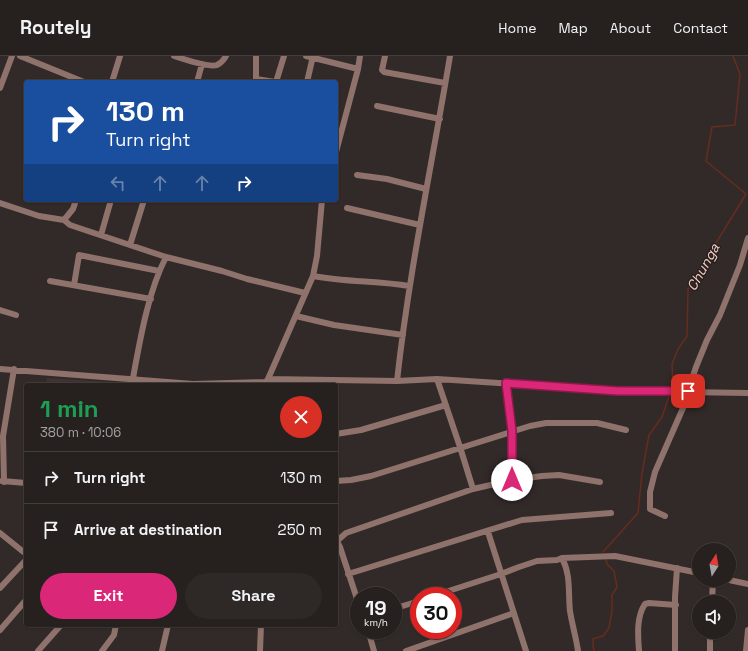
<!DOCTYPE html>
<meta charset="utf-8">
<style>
:root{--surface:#26201e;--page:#2e2827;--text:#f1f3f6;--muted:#a4a3a4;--line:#423e3c;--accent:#db2777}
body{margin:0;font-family:"Space Grotesk",sans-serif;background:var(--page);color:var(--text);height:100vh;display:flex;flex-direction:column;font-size:15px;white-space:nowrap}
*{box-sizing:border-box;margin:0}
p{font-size:13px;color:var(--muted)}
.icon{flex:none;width:22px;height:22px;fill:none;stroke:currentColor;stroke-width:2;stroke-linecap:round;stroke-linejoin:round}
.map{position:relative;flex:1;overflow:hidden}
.panel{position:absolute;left:24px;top:327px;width:314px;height:244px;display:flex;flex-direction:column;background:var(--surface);border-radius:4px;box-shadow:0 1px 3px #0004,0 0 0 1px var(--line)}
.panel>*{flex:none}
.banner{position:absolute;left:24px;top:24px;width:314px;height:122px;border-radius:4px;box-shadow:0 1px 3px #0004,0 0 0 1px var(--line);background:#1a4fa0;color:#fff;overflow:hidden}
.needle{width:26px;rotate:11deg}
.controls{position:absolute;left:692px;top:487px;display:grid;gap:8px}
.controls a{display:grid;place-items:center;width:44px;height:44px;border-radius:50%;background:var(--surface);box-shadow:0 1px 3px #0004,0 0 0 1px var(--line);font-size:20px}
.speed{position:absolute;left:350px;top:531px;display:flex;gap:8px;font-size:20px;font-weight:700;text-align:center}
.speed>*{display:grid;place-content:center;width:52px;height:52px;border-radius:50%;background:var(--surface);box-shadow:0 1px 3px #0004,0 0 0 1px var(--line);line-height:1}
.speed small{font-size:10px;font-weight:400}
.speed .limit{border:6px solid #d22;background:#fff;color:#111}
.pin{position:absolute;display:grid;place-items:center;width:34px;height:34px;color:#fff;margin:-17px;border-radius:8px;box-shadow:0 2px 6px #0006}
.me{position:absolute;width:44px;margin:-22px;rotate:0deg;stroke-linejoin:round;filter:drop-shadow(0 0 3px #0008)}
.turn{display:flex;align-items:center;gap:14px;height:84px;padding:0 16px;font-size:18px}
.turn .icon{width:52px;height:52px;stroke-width:2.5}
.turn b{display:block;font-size:28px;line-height:34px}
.lanes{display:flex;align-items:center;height:38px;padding:0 16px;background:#0003;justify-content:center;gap:20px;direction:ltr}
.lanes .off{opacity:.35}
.round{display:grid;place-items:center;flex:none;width:42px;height:42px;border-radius:21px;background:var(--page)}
.headline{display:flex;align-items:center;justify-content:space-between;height:68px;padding:0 16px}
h1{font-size:24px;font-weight:800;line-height:30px;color:#1e9e55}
.action{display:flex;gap:8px;margin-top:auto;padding:8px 16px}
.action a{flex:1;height:46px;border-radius:24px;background:var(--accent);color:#fff;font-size:16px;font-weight:800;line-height:46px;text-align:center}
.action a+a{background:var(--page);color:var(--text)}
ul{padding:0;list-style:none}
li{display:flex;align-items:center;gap:12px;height:52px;padding:0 16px;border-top:1px solid var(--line)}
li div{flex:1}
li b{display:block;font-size:15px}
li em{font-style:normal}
header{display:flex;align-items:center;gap:24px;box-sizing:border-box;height:56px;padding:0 20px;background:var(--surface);border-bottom:1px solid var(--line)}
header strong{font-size:19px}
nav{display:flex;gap:22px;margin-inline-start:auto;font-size:14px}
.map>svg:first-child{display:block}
</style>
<header>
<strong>Routely</strong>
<nav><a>Home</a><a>Map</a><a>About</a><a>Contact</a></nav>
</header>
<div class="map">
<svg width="748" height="595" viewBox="0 0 748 595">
<rect width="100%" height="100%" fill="#322a28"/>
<!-- built -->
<path fill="#40322e" d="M47 322 163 329H46Z"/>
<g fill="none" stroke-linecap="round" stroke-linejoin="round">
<!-- stream -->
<path stroke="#662c1f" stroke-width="1.5" d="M671 334 673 329 672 308 678 293 687 280 688 233 746 138 706 105 712 71 735 69 740 18 733 0
M603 496 638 457 642 417 649 379 662 361 670 337
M594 595 593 590V583L603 580 609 572 612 555V539L617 531 614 515 607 508 606 503"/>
<!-- street -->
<path stroke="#8f726b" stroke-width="6" d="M20 0 84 26
M174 0C183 3 210 12 217 9 221 7 224 4 226 0
M256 0V23L275 26
M306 0 358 13
M385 0 382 14 384 16 445 27
M112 26 120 0
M197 26 202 8
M276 26 284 0
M307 26 313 0
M0 32 12 0
M377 50 440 63
M336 96 358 13 360 0
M357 119 387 123 426 133
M0 147 39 160 64 164 70 169 166 201 222 215 247 223 305 237
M347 152 420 169
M64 164 73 153 76 144
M101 179 111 144
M130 189 144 144
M313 220C345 226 378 225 409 230
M50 225 151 243
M74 229 79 199 159 215
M0 254 16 259
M296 260 334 269 403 279
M0 313 193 328 265 326H266L268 323 397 325 437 323 618 335 748 337
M133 322C140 284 148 236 166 201
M268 323 313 220 317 200 322 144
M437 323 460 391 473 433
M397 325C409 216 432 108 450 0
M506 327 512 375V424
M688 335 696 311 707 284 720 259 740 209 748 182
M336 378 361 374 446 349
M2 425 26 427
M336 425 351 424 371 420 530 370 546 367H597L626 374
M4 426 3 380 14 313
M665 460 650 453V436L655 416 690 336
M488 476 526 595
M0 477 26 498
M337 485 346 477 473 433 512 424 542 420 559 419 600 426
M336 486 337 485 340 491 359 549
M562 502 615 500 699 517
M348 518 522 464 611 457
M729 524 748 528
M0 532 26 504
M433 540 501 518 519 511 537 505 557 504 562 502C571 519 568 536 570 555 572 568 576 581 578 595
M712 546 713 524
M393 553 419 545
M0 574 26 544
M368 574 374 595
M38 595 61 569
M102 595 114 579 116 569
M162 595 168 569
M260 595 261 569
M406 595 514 557
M639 595C638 581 636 561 645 548L649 547 676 549
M675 595V541L677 512
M710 595V576
M746 595 748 574"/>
</g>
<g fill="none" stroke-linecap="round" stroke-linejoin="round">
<!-- route casing -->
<g stroke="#8e194d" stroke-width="10">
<path id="route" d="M512 424V375L506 327 618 335H688"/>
</g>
<!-- route -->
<use href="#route" stroke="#db2777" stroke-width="7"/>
</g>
<g text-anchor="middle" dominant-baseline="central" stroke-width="3" stroke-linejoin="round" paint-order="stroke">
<!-- water labels -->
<g font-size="14" font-style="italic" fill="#f4ccc3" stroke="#28201e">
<text transform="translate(703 211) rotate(-61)">Chunga</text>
</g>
</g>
</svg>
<div class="controls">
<a><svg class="needle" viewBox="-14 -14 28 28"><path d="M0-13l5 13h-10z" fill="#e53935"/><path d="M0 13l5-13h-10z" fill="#a4a3a4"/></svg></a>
<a><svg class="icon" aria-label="sound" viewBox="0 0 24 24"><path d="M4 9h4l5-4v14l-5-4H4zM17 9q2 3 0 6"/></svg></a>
</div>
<div class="speed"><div>19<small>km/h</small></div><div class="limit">30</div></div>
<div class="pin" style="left:688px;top:335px;background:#d93025"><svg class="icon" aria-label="arrive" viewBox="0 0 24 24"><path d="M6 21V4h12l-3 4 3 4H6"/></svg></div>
<svg class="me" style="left:512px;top:424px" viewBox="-20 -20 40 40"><circle r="19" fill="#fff"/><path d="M0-13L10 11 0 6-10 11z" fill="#db2777"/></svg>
<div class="banner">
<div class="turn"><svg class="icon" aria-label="right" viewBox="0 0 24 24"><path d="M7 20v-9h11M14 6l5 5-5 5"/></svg><div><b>130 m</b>Turn right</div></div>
<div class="lanes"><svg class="icon off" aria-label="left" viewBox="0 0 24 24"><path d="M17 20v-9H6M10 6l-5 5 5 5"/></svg><svg class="icon off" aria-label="ahead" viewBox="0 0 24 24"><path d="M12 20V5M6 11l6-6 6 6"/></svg><svg class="icon off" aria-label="ahead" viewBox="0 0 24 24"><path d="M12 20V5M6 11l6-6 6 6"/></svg><svg class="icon" aria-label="right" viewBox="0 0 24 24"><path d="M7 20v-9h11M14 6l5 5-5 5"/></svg></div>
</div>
<section class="panel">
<div class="headline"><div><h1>1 min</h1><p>380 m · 10:06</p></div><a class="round" style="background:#d93025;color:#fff"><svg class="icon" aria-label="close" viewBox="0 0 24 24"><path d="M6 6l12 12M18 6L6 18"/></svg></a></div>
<ul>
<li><svg class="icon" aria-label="right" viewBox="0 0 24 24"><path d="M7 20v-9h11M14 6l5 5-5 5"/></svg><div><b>Turn right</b></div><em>130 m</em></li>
<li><svg class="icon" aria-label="arrive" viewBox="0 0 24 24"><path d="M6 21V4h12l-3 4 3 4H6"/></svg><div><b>Arrive at destination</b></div><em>250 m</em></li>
</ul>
<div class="action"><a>Exit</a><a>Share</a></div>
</section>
</div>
